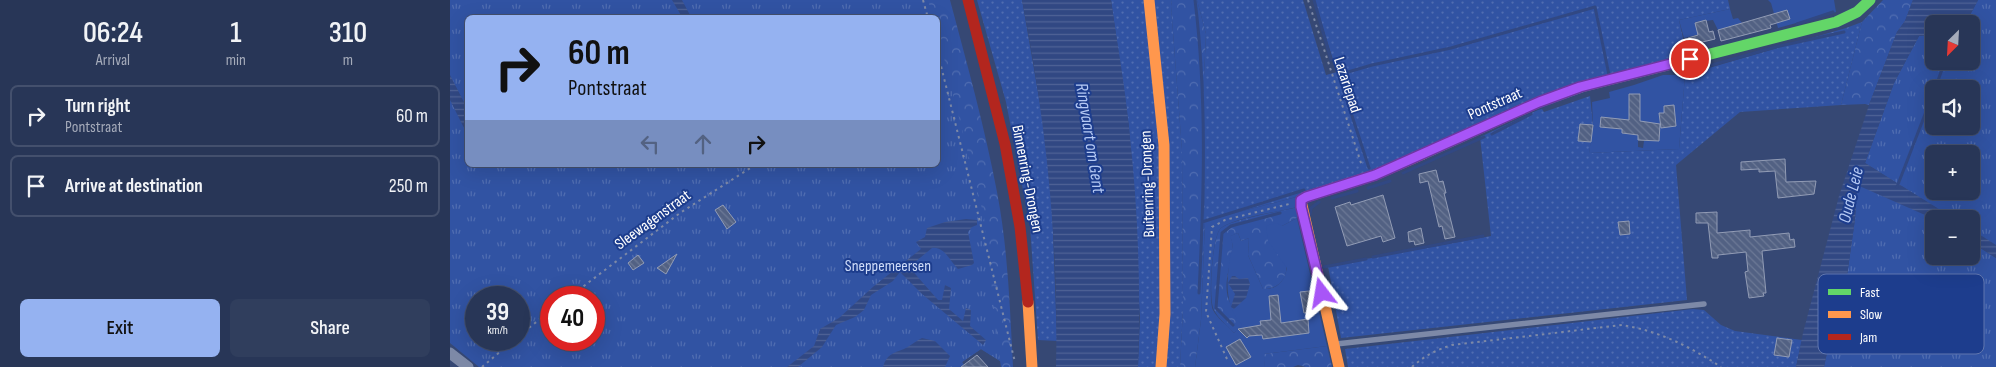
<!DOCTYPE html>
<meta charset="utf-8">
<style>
:root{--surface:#283657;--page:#303e5d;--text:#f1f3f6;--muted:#a5abba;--line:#44506d;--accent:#95b2f1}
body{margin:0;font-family:"Sofia Sans Condensed",sans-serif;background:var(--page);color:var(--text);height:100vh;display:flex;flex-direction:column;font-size:19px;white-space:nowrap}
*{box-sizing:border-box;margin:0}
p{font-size:16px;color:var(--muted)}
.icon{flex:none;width:28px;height:28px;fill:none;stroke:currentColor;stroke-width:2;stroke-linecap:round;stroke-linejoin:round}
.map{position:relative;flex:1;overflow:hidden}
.panel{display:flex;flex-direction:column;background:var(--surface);width:450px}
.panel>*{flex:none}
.guide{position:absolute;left:15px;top:15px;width:475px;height:152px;border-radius:8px;box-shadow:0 5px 20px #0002,0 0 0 1px var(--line);background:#95b2f1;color:#111;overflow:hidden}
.needle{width:32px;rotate:204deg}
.controls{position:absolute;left:1475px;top:15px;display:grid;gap:10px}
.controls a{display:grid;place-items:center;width:55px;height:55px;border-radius:8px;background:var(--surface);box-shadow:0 5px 20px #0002,0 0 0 1px var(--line);font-size:25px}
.speed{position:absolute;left:15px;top:286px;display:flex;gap:10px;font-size:25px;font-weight:700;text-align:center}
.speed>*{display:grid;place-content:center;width:65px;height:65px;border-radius:50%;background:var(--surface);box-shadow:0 5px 20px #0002,0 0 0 1px var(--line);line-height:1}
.speed small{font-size:12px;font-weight:400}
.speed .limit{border:8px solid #d22;background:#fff;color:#111}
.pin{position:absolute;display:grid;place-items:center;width:42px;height:42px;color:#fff;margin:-21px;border:2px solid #fff;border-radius:50%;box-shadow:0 1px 5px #0007}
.me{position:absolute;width:55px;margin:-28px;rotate:346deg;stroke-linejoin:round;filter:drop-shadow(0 0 4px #0008)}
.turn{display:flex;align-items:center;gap:18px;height:105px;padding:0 20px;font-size:22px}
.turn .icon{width:65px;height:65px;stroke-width:2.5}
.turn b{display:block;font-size:35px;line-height:42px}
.lanes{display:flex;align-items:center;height:48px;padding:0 20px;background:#0003;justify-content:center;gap:25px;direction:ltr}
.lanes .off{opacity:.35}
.eta{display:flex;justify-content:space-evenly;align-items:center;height:85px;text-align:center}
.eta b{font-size:30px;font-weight:600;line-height:35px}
.cta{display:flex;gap:10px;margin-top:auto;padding:10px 20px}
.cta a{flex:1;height:58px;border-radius:8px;background:var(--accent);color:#111;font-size:20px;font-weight:600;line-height:58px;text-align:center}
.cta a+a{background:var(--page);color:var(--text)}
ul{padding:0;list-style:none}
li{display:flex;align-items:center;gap:15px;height:62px;margin:0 10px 8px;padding:0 10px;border:2px solid var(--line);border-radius:8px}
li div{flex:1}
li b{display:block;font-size:19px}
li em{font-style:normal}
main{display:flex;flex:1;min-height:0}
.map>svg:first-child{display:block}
</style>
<main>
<section class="panel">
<div class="eta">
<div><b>06:24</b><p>Arrival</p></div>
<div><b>1</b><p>min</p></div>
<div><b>310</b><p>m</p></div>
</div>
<ul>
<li><svg class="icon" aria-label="right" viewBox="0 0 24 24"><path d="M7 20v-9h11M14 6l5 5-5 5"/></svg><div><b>Turn right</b><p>Pontstraat</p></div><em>60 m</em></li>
<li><svg class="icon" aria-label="arrive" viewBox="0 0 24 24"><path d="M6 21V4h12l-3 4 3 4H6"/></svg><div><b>Arrive at destination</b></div><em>250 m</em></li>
</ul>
<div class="cta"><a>Exit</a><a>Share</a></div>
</section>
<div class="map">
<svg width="1546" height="367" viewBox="0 0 1546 367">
<defs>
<pattern id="grass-dots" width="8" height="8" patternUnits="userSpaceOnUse" patternTransform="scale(1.25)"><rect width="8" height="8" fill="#3153a3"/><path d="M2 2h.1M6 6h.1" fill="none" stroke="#506db1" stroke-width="1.8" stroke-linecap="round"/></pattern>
<pattern id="forest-crowns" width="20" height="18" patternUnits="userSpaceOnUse" patternTransform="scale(1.25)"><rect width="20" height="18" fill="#3153a3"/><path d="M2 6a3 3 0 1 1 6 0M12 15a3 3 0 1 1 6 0" fill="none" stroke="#506db1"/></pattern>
<pattern id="park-tufts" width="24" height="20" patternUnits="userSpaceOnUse" patternTransform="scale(1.25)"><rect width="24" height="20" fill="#3153a3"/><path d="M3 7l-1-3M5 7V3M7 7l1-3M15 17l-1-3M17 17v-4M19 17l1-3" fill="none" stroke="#506db1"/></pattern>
<pattern id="water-rules" width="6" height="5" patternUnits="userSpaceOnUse" patternTransform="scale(1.25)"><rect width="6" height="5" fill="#314883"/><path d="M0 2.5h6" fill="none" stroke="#506396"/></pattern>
<pattern id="building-back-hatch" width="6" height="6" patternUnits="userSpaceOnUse" patternTransform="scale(1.25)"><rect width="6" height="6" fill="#526183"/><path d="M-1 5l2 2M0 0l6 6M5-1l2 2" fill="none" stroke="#6c7996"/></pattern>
</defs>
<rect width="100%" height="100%" fill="#364874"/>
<!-- grass -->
<path fill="url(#grass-dots)" d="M527 0H572L595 133 602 206 607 341 588 340 580 226 556 102Z
M661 0H722L721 6 732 150 733 309 730 367H688L690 318 679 127Z
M747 0H853L876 75 887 72 864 0H1278L1280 9 1229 20 1236 52 1233 56 850 196 755 221 753 97 756 34Z
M1412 22 1391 105 1290 112 1226 165 1237 300 891 338 878 266 1041 236 1030 137 1088 110 1092 109 1094 112 1140 96 1143 125 1130 124 1128 140 1141 142 1139 153 1229 149 1235 75 1396 28Z
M1243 309 1254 310 1271 325 1285 331 1352 340 1346 367H898L895 349Z"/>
<!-- forest -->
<path fill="url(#forest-crowns)" d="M465 0H500C517 64 535 128 547 192 558 249 560 309 563 367H551L550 361 531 349 512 362 515 367 287 182 505 188 488 110V18L470 17Z
M722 0H747L756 34 753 97 755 221 751 320 745 367H730L733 309 732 150 721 6Z
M1433 0H1463L1455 21 1447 32 1419 105 1415 104 1391 105 1412 22Z
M848 207 847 218 832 226C835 250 848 288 813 289L798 255 799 238 791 241 788 233 781 236C786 254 774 274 777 293 778 303 788 316 793 325L784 333C778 327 768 318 764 310 758 300 762 235 771 228 786 218 828 212 848 207Z
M877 346 882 367H856L848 365 843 367H815L813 354Z"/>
<!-- park -->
<path fill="url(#park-tufts)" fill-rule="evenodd" d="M0 0H478L483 17 18 18V165H488V34L534 217 550 361 531 349 512 362 515 367H29L0 343ZM26 298H69V340H26ZM101 298H144V340H101Z
M1528 0H1546V246L1521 230V219H1503L1415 163 1444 83 1469 36 1484 34V61H1521V24H1509L1518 19ZM1484 89H1521V126H1484ZM1484 154H1521V191H1484Z
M1407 185 1442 193 1484 219V256H1521V242L1546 258V367H1374L1386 309 1409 300 1395 290 1405 219Z"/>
<!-- garden -->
<path fill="#3153a3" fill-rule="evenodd" d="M1318 0H1384L1386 12 1328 28 1321 3Z
M1280 9 1283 19 1288 18 1292 23 1268 30 1263 20 1245 22 1247 31 1259 32 1234 38 1229 20Z
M1213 75H1235L1229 149 1139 153 1143 125 1142 102 1160 98 1159 92 1184 85ZM1151 118 1200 123 1207 134H1210L1209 140 1194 141 1193 148 1188 147V135L1172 133V129L1150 127Z
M850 196 848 207C828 212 787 217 771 228 762 235 758 300 763 310 767 318 778 326 784 333L792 325C775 306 776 283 780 258 782 249 784 245 780 236L788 233 791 241 799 238 798 255 813 289C828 289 834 282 837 268L818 241 816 226 827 223 832 226 847 218 877 346 814 354 815 367H745L751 320 755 221Z"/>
<!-- water -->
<path fill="url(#water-rules)" d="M222 0H232L241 17H232Z
M572 0H661C667 43 675 85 679 128 688 207 691 287 688 367H606C609 244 596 121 572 0Z
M1463 0H1528C1514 27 1513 24 1484 24V34L1469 36 1444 83 1415 163 1505 219H1484L1407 185 1405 219 1395 290 1386 309 1374 367H1346L1353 333 1389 196 1419 105 1447 32 1455 21Z
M0 75 17 108V134L0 100Z
M516 219 527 220V225L522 227 518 232 524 263 522 265 508 269C500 261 494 246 482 248L459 267 488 300H492L495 285 501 288 499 309 513 321 516 308 521 310 520 326 536 340 533 345 472 294 450 272 443 281 421 295 414 310 405 317 386 325 372 347 348 367H337L364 346 370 329 389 318 424 286 471 249 466 242 475 237 477 228 495 222Z
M1521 229 1546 245V258L1521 242Z
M782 276H785L789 279 798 278 800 284 796 298 784 309 781 307 785 294 778 283Z
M472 338 485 341 500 356 495 367H433C436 355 443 353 454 349 460 346 466 341 472 338Z"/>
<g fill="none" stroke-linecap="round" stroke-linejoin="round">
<!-- stream -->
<path stroke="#314883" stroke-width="3" d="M745 0C757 97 754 195 749 293
M864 0 881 60
M1347 24 1383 12
M1237 72 1326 47 1394 32
M1485 89 1495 61
M1042 134 1081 114
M919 168 891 82V74L922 65 1001 48 1145 7 1159 75
M953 173 1034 137
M1447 187 1484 91
M918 188 940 181
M882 198 907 191
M860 214 861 208 869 202
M752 222 854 190
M923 257 1033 236
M874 267 916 259
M783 325 766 308 772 233 781 226 830 213"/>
</g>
<!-- building -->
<path fill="url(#building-back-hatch)" stroke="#929cb5" d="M1337 10 1340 19 1320 25 1321 28 1271 41 1268 30Z
M1256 20 1259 32 1263 31 1265 39 1240 45 1238 38 1248 35 1245 23Z
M1179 94H1190V121L1210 124 1209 141 1188 140V135L1172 133V129L1150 127 1151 117 1179 120Z
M1224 105 1226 126 1211 128 1209 113H1214V106Z
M1130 124 1143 125 1141 142 1128 141Z
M1335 159 1336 182 1366 181 1364 194 1328 198 1325 171 1309 172V169L1291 170V162Z
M986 170 989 182 993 181 996 193H994L1005 237 995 239 992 226 989 227 978 181 970 183 969 174Z
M933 195 945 238 933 242 931 236 897 246 885 207 900 202 901 205Z
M273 205 286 222 277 229 265 210Z
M1267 212V233L1300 230V237L1339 233 1340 240 1344 239 1345 247 1312 251 1316 293H1313L1314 296 1299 298 1295 272 1298 271 1296 252 1268 255V258H1262L1258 223H1246V213Z
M1179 221 1180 234 1170 235 1168 222Z
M971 228 974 243 965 245 964 241 959 242 958 232Z
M227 254 216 274 207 268Z
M188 255 194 263 183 270 178 263Z
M859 291 863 312 854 313 850 292Z
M828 295 831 323 858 319 859 333 813 339 812 335 799 336 797 338 788 329 811 325 810 321 821 320 819 296Z
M1327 338 1342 340 1339 357 1324 355Z
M790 339 801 357 786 365 776 347Z
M527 355 538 367H511Z"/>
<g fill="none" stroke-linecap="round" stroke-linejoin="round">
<!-- path -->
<path stroke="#7d89a7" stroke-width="2" stroke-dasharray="2.5 4" stroke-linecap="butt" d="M473 0 478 18
M858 0 912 166
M488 54 565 362
M488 80 493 77
M118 298 230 213 305 165
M69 336 101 310
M777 359 756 312 762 227 775 220 839 204
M32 367 64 340
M962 367C974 356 986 350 1002 345L1172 325C1209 331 1241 347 1271 367"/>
<!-- lane -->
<path stroke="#7d89a7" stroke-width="5.5" d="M886 344 1254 304"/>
<!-- street -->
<path stroke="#7d89a7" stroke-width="11" d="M0 353 18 367"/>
<!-- fast -->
<path stroke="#63d668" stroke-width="11" d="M973 154 1089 102 1131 87 1386 22 1407 12 1420 0"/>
<!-- slow -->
<path stroke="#ff974d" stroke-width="11" d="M699 0 714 145 715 314 711 367
M578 302 582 367
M889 367 851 201 856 197 925 175 973 154"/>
<!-- jam -->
<path stroke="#b3261e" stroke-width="11" d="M518 0 555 144 570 227 578 302"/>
</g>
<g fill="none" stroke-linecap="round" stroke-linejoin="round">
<!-- route casing -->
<g stroke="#6d37a1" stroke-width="12">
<path id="route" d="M872 293 851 207V200L856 197 925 175 1089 102 1130 87 1240 59"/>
</g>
<!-- route -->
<use href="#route" stroke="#a855f7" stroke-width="9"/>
</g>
<g text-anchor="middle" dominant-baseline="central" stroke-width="4" stroke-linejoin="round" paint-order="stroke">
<!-- street labels -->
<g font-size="16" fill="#fff" stroke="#1d3d8d">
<text transform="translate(897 85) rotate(72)">Lazariepad</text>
<text transform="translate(1045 104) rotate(-24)">Pontstraat</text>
<text transform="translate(577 179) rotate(79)">Binnenring-Drongen</text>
<text transform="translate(698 184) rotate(-92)">Buitenring-Drongen</text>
<text transform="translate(203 220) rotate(-36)">Sleewagenstraat</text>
</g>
<!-- park labels -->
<g font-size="16" fill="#cfdcf9" stroke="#1d3d8d">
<text x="438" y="266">Sneppemeersen</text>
</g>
<!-- water labels -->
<g font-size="18" font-style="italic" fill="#b5c9f4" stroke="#1d3d8d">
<text transform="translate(640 138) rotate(81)">Ringvaart om Gent</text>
<text transform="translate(1401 195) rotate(-76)">Oude Leie</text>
</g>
</g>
<!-- legend -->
<rect x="1368" y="274" width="166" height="80" rx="8" fill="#1d3d8d" stroke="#6177af" stroke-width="1"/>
<rect x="1378" y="289" width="23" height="6" fill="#63d668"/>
<rect x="1378" y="311" width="23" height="7" fill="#ff974d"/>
<rect x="1378" y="334" width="23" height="6" fill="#b3261e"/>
<g font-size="14" fill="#fff">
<text x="1410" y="297">Fast</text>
<text x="1410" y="319">Slow</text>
<text x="1410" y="342">Jam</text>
</g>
</svg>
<div class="controls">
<a><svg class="needle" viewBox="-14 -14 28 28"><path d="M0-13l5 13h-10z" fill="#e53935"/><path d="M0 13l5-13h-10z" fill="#a5abba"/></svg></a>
<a><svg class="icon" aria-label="sound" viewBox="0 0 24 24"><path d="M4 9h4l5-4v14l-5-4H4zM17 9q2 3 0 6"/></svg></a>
<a>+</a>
<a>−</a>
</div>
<div class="speed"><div>39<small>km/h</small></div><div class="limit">40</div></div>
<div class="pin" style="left:1240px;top:59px;background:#d93025"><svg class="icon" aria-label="arrive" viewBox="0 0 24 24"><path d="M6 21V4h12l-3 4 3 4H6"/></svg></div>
<svg class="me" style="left:872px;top:293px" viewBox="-20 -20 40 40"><path d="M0-17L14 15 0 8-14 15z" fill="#a855f7" stroke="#fff" stroke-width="4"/></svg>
<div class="guide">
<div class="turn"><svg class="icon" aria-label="right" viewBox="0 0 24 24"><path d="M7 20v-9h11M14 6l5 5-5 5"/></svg><div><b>60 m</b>Pontstraat</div></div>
<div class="lanes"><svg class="icon off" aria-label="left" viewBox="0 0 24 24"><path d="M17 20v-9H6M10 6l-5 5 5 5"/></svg><svg class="icon off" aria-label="ahead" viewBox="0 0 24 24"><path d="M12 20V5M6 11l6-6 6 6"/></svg><svg class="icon" aria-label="right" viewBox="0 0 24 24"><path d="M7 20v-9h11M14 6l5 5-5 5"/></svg></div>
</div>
</div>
</main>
